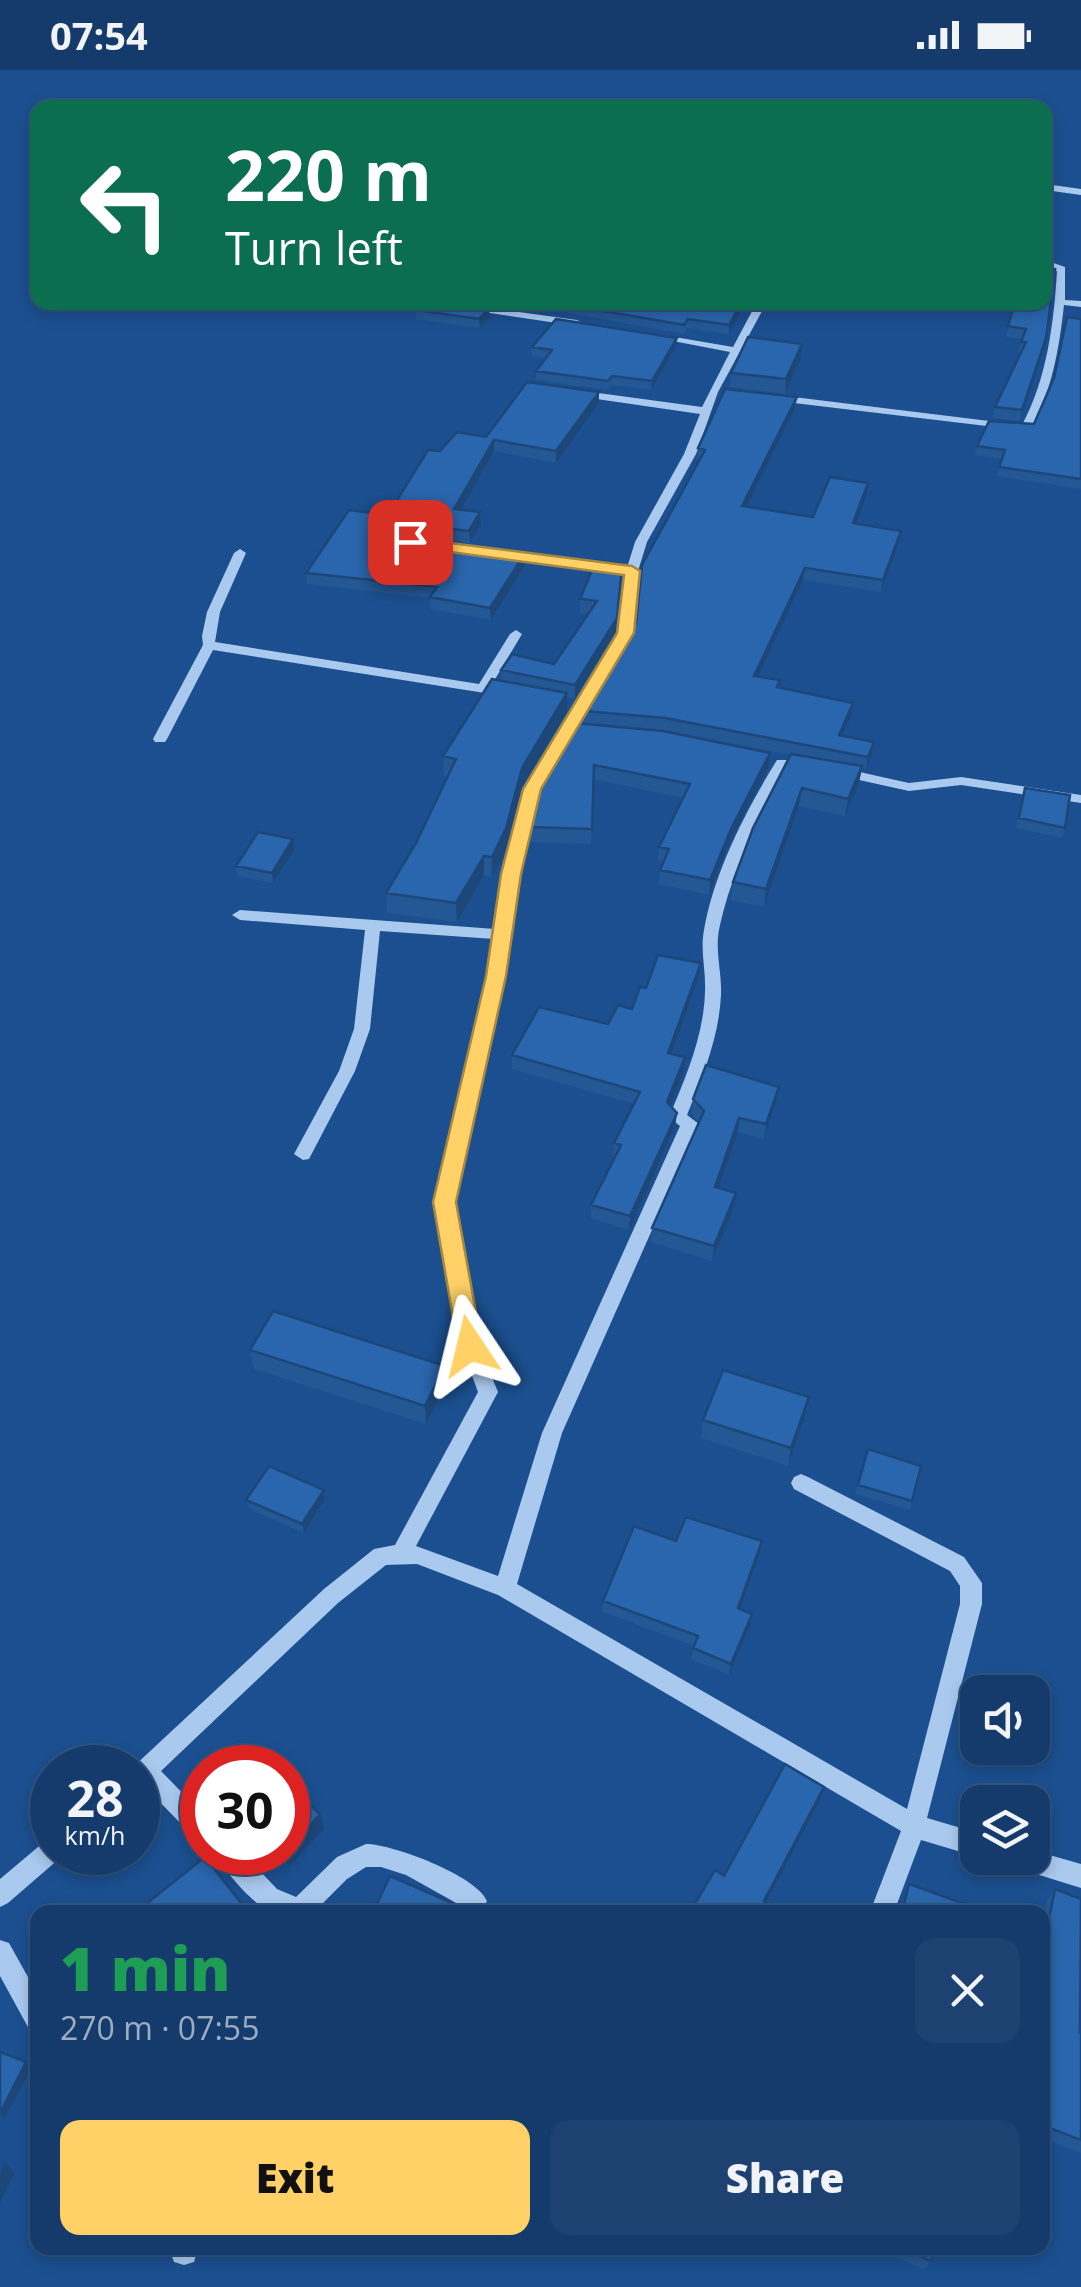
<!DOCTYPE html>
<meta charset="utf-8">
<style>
:root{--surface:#143b6b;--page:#1d4271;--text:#f1f3f6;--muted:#9dadc1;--line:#33557e;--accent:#ffd166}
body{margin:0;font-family:"Open Sans",sans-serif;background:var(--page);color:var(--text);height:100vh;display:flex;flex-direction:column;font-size:38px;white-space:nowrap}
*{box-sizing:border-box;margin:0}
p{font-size:32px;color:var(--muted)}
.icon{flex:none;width:55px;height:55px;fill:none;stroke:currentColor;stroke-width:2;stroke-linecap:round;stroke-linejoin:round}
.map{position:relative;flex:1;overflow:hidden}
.details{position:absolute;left:30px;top:1835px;width:1020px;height:350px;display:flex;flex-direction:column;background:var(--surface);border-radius:20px;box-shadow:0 5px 15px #0003,0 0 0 2px var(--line)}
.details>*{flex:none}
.hud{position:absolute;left:30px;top:30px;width:1022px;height:210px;border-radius:20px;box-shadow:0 5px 15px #0003,0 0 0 2px var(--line);background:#0b6e4f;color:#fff;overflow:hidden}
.controls{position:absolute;left:960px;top:1605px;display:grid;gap:20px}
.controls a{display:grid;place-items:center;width:90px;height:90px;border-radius:20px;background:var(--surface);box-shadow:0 5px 15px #0003,0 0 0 2px var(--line);font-size:50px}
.speed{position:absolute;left:30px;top:1675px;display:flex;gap:20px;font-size:50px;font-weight:700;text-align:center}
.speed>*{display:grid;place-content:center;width:130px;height:130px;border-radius:50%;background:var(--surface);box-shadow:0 5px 15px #0003,0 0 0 2px var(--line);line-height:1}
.speed small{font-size:25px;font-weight:400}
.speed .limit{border:15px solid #d22;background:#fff;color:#111}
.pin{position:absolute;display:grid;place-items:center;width:85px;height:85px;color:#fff;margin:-42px;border-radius:20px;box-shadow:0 5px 15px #0006}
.me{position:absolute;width:110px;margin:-55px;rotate:350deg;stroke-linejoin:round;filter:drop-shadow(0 0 8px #0008)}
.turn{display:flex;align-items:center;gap:35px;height:210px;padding:0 30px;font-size:45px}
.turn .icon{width:130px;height:130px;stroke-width:2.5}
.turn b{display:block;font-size:70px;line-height:85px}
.round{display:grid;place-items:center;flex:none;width:105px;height:105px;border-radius:20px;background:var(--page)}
.overview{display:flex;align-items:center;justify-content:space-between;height:170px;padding:0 30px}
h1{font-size:60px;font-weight:800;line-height:75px;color:#1e9e55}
.cta{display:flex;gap:20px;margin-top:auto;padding:20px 30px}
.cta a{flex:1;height:115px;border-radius:20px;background:var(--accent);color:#111;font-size:40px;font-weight:800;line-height:115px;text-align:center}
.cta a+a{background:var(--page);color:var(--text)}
.status{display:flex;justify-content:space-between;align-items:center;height:70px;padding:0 50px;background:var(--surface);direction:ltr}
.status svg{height:28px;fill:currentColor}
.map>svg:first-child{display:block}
</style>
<div class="status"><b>07:54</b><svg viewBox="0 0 49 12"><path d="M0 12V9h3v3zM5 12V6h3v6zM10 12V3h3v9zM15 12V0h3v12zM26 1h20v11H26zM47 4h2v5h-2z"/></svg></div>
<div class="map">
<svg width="1081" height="2217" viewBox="0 0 1081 2217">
<rect width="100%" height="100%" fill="#1b4f8f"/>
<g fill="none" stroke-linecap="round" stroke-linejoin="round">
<!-- minor -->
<path fill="#a9c9ee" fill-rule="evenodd" d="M1045 114 1081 119V125L1045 120Z
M1045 190 1065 197V230L1081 231V237L1064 235C1059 279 1052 323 1029 361L777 331 772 328 777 325 1022 355C1047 309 1054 252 1057 201L1045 196Z
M416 232H447L577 250 582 253 577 256Z
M757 232H767L718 322 696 384 647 472 638 501 632 563 539 719 518 804 504 906 453 1131 479 1276 498 1322 416 1476 498 1506 542 1363 680 1056 669 1047C686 1007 704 965 705 921 706 900 700 881 704 860 714 802 746 740 777 690H812V696L787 697C760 746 732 800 720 855 714 879 722 901 721 925 719 967 703 1006 687 1045L699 1054 562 1363 517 1514 907 1739 960 1534V1516L950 1501 794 1419 791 1413 794 1407 801 1404 808 1407 964 1487 982 1513V1534L927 1748 978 1763V1787L921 1770 894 1842H870L901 1761 498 1525 417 1494 386 1495 338 1533 161 1701 202 1743V1771L194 1767 144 1716 138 1718V1698H132L324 1519 374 1479 395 1475 478 1322 461 1276 435 1131 488 906 494 869 380 861 370 959 355 1001 309 1089 303 1090 294 1084 339 1001 354 959 365 860 240 850 232 845 240 840 495 859 504 804 525 719 620 563 626 501 635 472 684 384 700 344 576 326 571 323 576 320 702 337 730 282 652 267 657 264 733 277Z
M240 479 246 483 220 542 215 572 479 614 510 564 516 560 522 564 491 616 515 620 517 623 510 627 213 580 167 669 165 672H155L153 669 203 575 202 566 207 542 234 483Z
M504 481 617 495 623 499 617 503 500 488 498 485Z
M837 697 909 713 961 707 1081 725V733L961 715 909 721 832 704V698Z
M52 1768V1782H63L60 1788 8 1833 0 1837V1809L44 1772Z
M366 1774C393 1774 477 1806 487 1831L483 1839 476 1842 467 1839 406 1805 381 1797H366L347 1809 314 1842C301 1842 284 1846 272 1842 256 1838 221 1798 215 1782H242L277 1819 296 1827 337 1787Z
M1032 1780 1081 1794V1818L1010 1796 1006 1788H1032Z
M0 1870 9 1873 38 1925V1962L29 1959 0 1906Z
M169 2178H196L197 2182 194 2192 184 2195 174 2192Z"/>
</g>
<!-- wall -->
<path fill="#245895" d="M571 232H746L729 264 687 258 684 264 569 243V235Z
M1015 232 1044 279 1020 351 993 348 995 337 1021 283 1018 282 1022 269 1006 267Z
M416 240 490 248 480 258 416 249Z
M1081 249V419L997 406 1002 389 975 385 977 376 1034 354Z
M532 277H676L651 320 612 315 608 320 536 310V301L546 288 532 286Z
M801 288 785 324 730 317 731 303Z
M599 333 556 393 494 381 461 440 480 442 481 454 470 473 410 465 407 468 525 483V495L491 550 430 539V528L307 514 306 503 388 445 440 381Z
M795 339 746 437 813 447 867 425 856 454 901 461 899 473 881 522 803 510 758 606 779 618 851 646 842 665 874 672 872 685 866 699 862 698 859 713 845 746 799 736 764 837 731 830 733 812 791 685 664 660 583 653 584 641 636 553 699 390H697L698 378Z
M622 507 616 562 575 629 567 627V643L522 717 507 778 492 807 484 805 457 852 387 843 386 823 416 773 448 706H444L443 686 501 611V600L554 594 588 544 580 543V529Z
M574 653 768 698 729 773 709 825 659 814 660 800 663 792 658 791 659 777 683 728 593 709 591 774 530 772V757Z
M1025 718 1065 758 1062 768 1016 758Z
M295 779 273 813 237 806 236 796Z
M699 907 672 984 685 987 684 1001 670 1035 677 1043 675 1057 629 1160 591 1148V1135L615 1088 613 1087 614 1073 634 1034 512 999V985L608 954 632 939 646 918Z
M693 1029 776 1032 764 1069 738 1062 718 1118 736 1123 734 1137 712 1191 651 1172 652 1158 699 1052 692 1044Z
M250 1280 446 1314 426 1354 254 1299Z
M809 1327 805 1346 788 1396 701 1368 703 1350Z
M868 1379 921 1396 910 1440 855 1424Z
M325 1429 304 1463 249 1439 246 1430Z
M676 1471H762L760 1483 740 1539 752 1544 750 1555 729 1605 691 1589 694 1576 603 1542V1531Z
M324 1759 288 1797 272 1782H288Z
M909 1814 987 1842H899Z
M1055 1819 1081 1964V2083L1042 2068V1853L1046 1832Z
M875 2178H934L931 2191 924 2199Z"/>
<!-- shaded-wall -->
<path fill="#1d4779" d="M742 232H746L729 264V255Z
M489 239 490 248 480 258 479 249Z
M677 268 676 277 651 320 652 311Z
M1046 268 1044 279 1020 351 1022 340Z
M802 274 801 288 785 324 786 309Z
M599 322V333L556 393V381Z
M797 327 795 339 741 448 742 436Z
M494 370V381L455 451 454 439Z
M868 413 867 425 852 465 853 453Z
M480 442 481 454 470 473 469 461Z
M410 454V465L400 474V462Z
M901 461 899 473 881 522 883 510Z
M525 483V495L491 550 490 538Z
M622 494 616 562 575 629V615Z
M805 498 803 510 753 618 754 606Z
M567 623V643L522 717 507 778 492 807V787L522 698Z
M853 633 851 646 837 677 839 665Z
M874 672 872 685 866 699 868 687Z
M770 683 768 698 729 773 709 825 710 810 731 759Z
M862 696 859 713 845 746 848 729Z
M802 718 799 736 764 837 766 819Z
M293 769 295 779 273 813 272 803Z
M484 786V805L457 852 456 833Z
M701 893 699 907 667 997 668 983Z
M685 987 684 1001 666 1046 667 1032Z
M779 1017 776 1032 764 1069 766 1054Z
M677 1043 675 1057 629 1160 630 1146Z
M739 1048 738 1062 714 1131 715 1117Z
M736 1123 734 1137 712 1191 714 1176Z
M445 1296 446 1314 426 1354 425 1336Z
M809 1327 805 1346 788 1396 791 1378Z
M324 1420 325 1429 304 1463 302 1454Z
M762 1471 760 1483 736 1550 738 1538Z
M752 1544 750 1555 729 1605 731 1594Z
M824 1717 819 1732 761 1842 764 1831Z
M320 1744 324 1759 288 1797 284 1783 288 1782V1779Z
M26 1992 31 1998 4 2050 0 2043Z
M5 2093 15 2103 0 2133V2103Z"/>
<!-- building -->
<path fill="#2a66ad" stroke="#1d4779" stroke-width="2.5" d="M1045 198 1055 199 1046 268 1022 340 995 337 1026 272H1021L1026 259 1008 256 1015 232H1045Z
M422 232H450L489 239 479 249 416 240Z
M571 232H742L729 255 688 249 684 255 569 235Z
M1067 247 1081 249V409L999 397 1005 380 977 376 989 351 1034 354 1054 308Z
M556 249 677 268 652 311 612 306 608 311 536 301 552 280 532 277Z
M748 267 802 274 786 309 731 303Z
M527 312 599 322 556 381 494 370 454 439 480 442 469 461 410 454 400 462 409 469 525 483 490 538 430 527 437 517 306 503 349 440 388 445 428 380 440 381 457 362 486 367Z
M725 319 797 327 742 436 813 447 830 407 868 413 853 453 901 461 883 510 805 498 754 606 780 610 777 617 853 633 839 665 874 672 868 687 665 648 584 641 636 553 642 495 705 380 698 378Z
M596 490 622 494 617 548 575 615 501 600 512 584 554 594 597 531 580 529Z
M492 609 567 623 522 698 506 758 492 787 484 786 456 833 386 823 416 773 456 689 443 686Z
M574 653 663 661 770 683 731 759 710 810 660 800 669 779 659 777 690 714 594 695 592 759 530 757 543 706Z
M791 684 862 696 848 729 802 718 766 819 733 812 753 758Z
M1025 718 1070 725 1065 758 1019 748Z
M258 762 293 769 272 803 236 796Z
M658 885 701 893 668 983 685 987 667 1032 677 1043 630 1146 591 1135 621 1075 614 1073 640 1022 512 985 539 937 608 954 618 935 632 939 640 917 646 918Z
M706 995 779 1017 766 1054 739 1048 715 1117 736 1123 714 1176 652 1158 704 1041 693 1029Z
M273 1241 445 1296 425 1336 250 1280Z
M723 1300 809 1327 791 1378 703 1350Z
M868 1379 921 1396 912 1431 858 1415Z
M269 1396 324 1420 302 1454 246 1430Z
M686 1447 762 1471 738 1538 752 1544 731 1594 693 1578 698 1566 603 1531 634 1456 676 1471Z
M255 1686 268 1698H243Z
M785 1694 824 1717 764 1831 767 1834 762 1842H690L715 1800 724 1806Z
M288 1715 320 1744 288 1779Z
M205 1787 248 1842H136Z
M390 1806 459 1836 456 1842H373Z
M909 1814 987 1842H902Z
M1055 1819 1081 1829 1080 1963 1081 1964V2070L1042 2055V1862L1046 1864Z
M0 1982 26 1992 0 2043Z
M900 2178H934L931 2191Z"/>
<!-- route -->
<path fill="#ffd166" stroke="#a68842" stroke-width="2.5" d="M410 468 632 496 640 501 634 563 541 719 521 804 506 906 456 1132 482 1276 479 1283H461L458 1276 433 1132 486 906 501 804 523 719 617 563 624 505 405 476V469Z"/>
</svg>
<div class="controls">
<a><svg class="icon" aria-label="sound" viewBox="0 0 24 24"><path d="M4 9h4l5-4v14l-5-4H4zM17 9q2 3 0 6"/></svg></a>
<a><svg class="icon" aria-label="layers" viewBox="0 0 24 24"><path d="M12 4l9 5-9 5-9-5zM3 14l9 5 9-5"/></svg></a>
</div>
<div class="speed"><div>28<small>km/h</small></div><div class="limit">30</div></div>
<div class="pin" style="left:410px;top:472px;background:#d93025"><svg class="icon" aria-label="arrive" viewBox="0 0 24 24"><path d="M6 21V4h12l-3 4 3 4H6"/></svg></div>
<svg class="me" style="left:470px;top:1276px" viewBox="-20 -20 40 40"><path d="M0-17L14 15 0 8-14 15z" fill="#ffd166" stroke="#fff" stroke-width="4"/></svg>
<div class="hud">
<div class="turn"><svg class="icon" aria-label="left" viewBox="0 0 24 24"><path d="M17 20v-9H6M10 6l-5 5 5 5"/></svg><div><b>220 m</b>Turn left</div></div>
</div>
<section class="details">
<div class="overview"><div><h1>1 min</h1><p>270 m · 07:55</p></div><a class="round"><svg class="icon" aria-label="close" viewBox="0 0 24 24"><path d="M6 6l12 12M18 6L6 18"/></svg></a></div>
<div class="cta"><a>Exit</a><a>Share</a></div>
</section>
</div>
